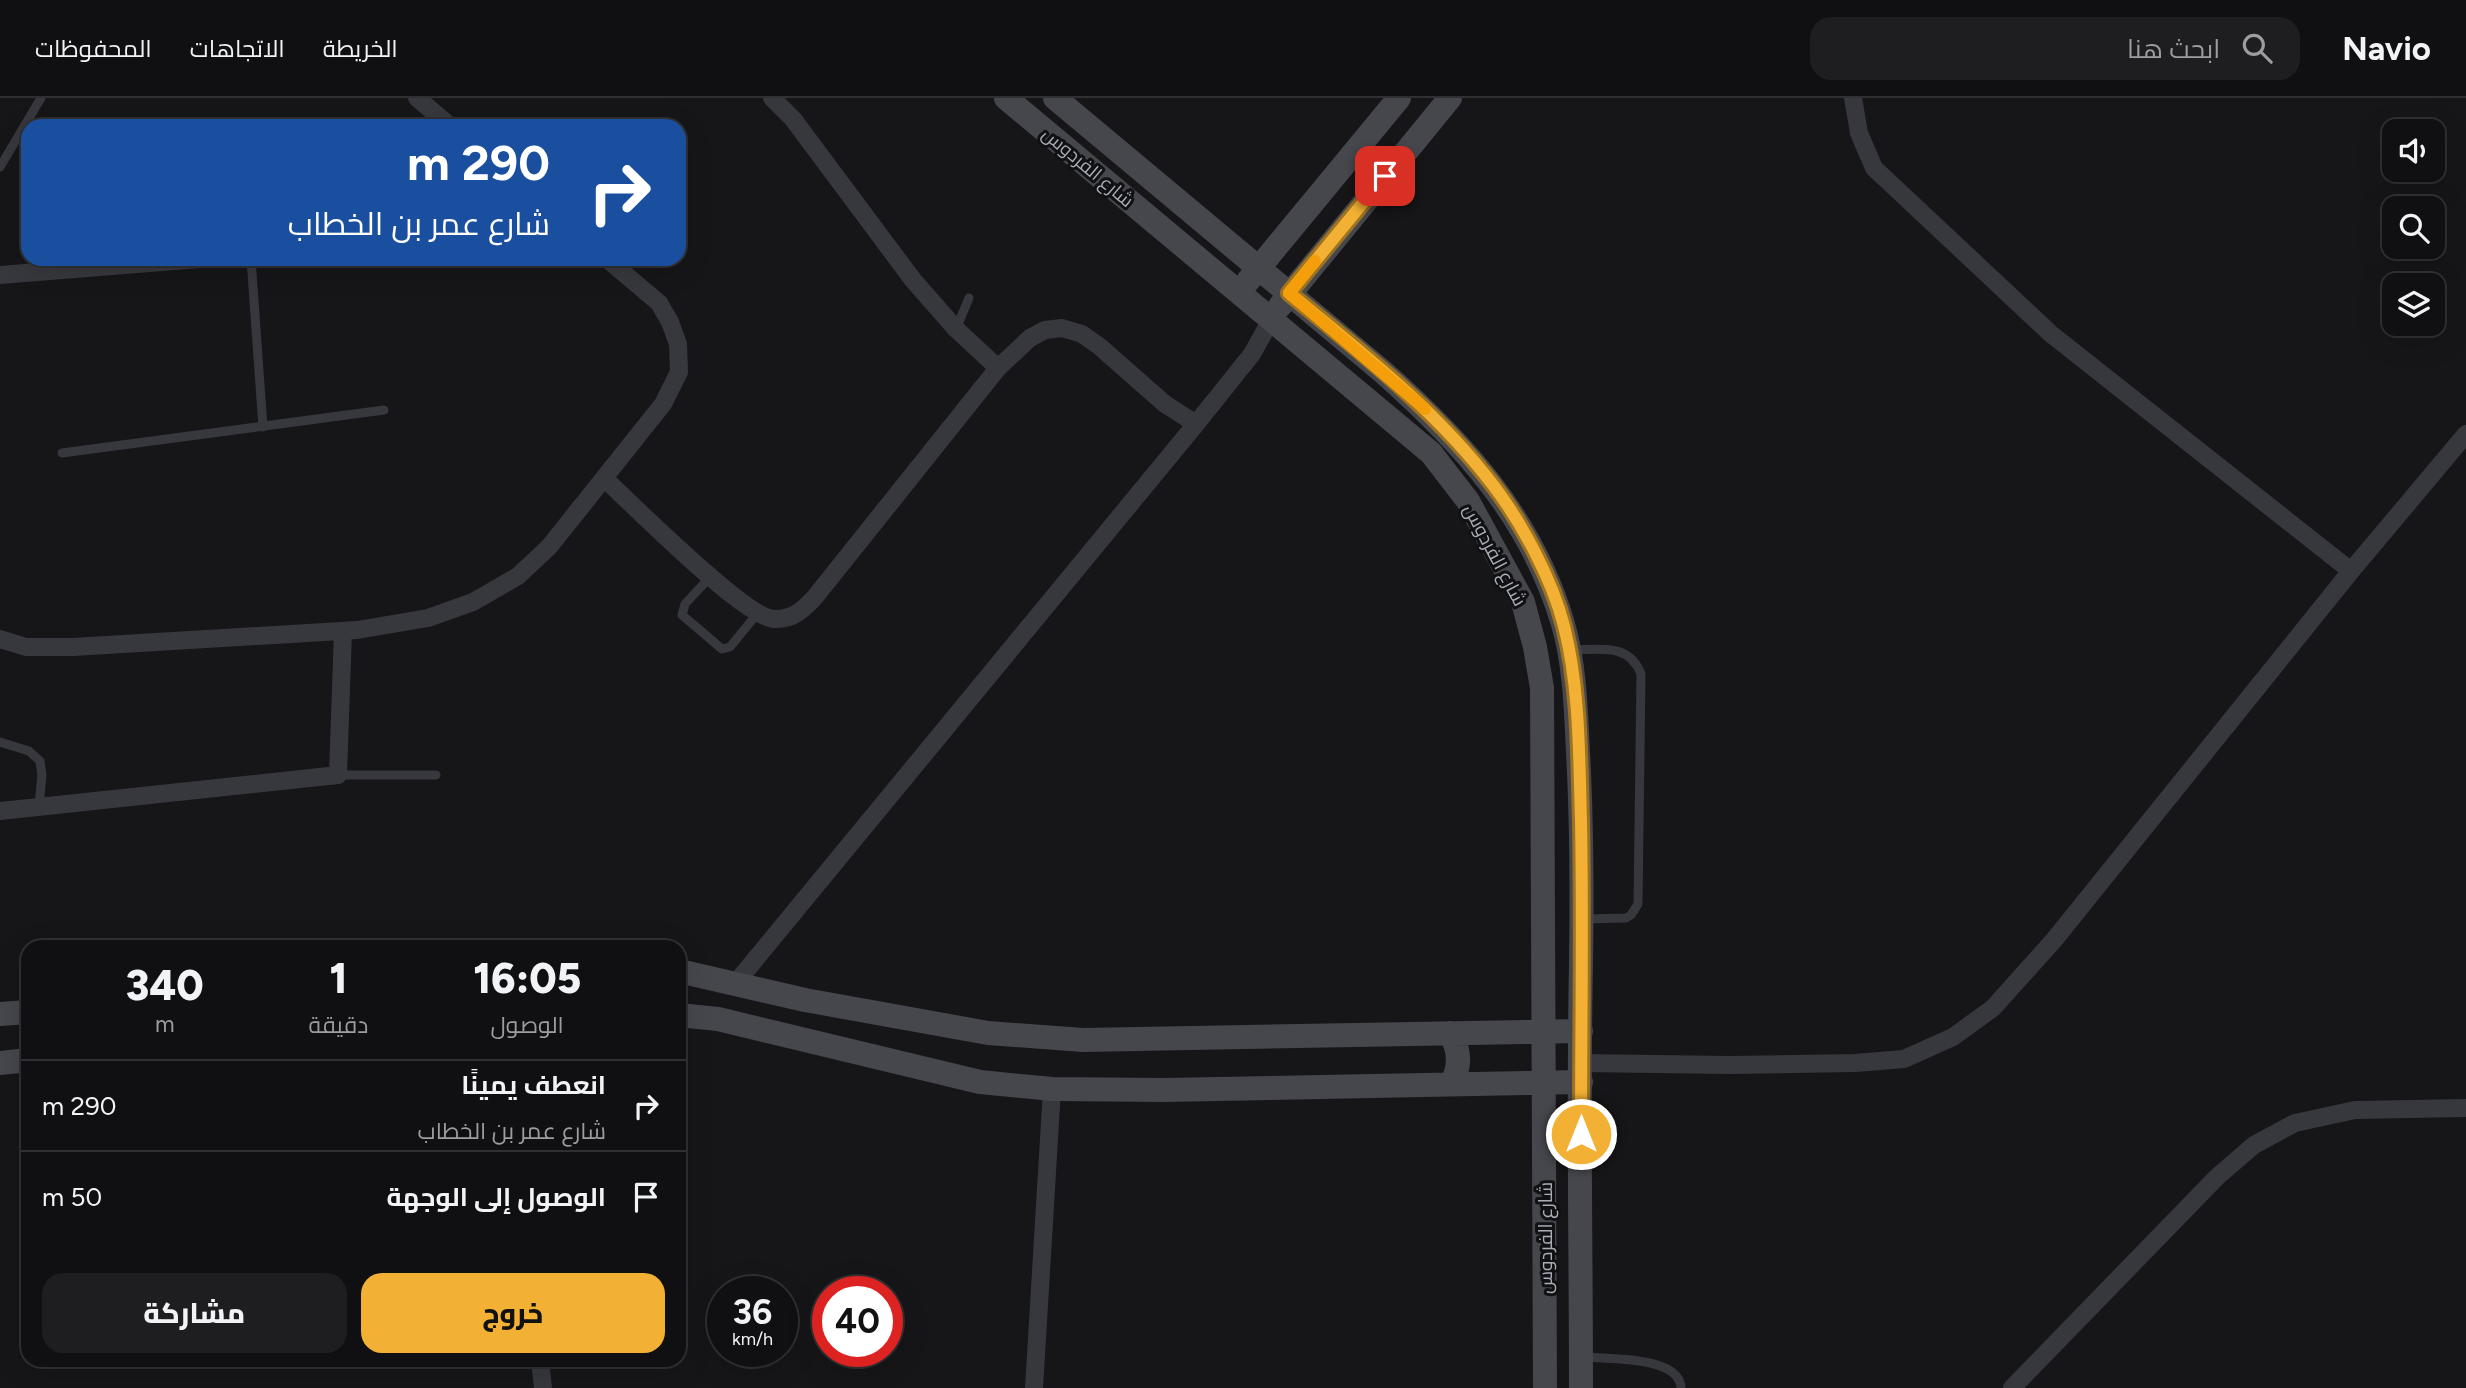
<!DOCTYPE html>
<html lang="ar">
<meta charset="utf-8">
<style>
:root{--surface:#101012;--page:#1e1e20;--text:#f1f3f6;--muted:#9c9d9f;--line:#303032;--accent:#f2b134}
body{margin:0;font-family:Figtree,Cairo,sans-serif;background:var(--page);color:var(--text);direction:rtl;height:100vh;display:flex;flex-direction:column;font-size:26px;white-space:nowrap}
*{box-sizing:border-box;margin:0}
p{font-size:23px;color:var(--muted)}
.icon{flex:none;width:38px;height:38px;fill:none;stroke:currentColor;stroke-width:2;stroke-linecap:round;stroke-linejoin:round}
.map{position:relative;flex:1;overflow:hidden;direction:ltr}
.drawer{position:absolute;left:21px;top:842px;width:665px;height:427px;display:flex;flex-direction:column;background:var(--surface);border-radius:21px;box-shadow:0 7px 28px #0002,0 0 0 2px var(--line);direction:rtl}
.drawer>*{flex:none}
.hud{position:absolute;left:21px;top:21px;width:665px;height:147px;border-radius:21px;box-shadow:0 7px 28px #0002,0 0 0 2px var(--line);direction:rtl;background:#1a4fa0;color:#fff;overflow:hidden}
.fabs{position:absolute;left:2382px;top:21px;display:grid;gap:14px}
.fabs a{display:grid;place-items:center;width:63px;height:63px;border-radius:14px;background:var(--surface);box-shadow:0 7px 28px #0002,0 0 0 2px var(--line);font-size:35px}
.speed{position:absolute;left:707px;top:1178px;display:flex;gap:14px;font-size:35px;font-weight:700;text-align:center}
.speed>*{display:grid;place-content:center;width:91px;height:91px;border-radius:50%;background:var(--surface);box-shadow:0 7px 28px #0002,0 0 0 2px var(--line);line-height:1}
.speed small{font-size:18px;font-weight:400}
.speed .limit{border:10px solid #d22;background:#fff;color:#111}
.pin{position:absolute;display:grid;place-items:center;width:60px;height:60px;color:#fff;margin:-30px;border-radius:14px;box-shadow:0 4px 10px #0006}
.me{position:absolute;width:77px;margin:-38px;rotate:0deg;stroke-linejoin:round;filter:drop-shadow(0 0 5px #0008)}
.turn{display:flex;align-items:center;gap:24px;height:147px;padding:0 21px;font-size:32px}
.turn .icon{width:91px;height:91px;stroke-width:2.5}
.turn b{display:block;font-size:49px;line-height:60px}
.eta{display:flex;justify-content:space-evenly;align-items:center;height:119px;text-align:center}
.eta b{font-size:42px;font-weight:800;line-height:49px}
.primary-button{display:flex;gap:14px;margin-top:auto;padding:14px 21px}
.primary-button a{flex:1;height:80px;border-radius:21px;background:var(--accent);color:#111;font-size:28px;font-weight:800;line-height:80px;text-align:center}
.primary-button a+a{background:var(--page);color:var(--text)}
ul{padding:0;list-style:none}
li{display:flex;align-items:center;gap:21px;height:91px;padding:0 21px;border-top:2px solid var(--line)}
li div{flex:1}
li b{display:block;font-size:26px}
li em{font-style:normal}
header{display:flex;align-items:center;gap:42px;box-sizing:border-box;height:98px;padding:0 35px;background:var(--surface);border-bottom:2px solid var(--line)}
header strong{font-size:33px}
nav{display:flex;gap:38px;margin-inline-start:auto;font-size:24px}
.search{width:490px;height:63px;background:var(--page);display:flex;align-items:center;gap:18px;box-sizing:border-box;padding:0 24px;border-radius:21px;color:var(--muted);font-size:26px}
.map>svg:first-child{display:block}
</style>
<header>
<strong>Navio</strong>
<div class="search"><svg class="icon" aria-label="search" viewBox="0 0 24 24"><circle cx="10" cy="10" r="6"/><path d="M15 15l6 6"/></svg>ابحث هنا</div>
<nav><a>الخريطة</a><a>الاتجاهات</a><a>المحفوظات</a></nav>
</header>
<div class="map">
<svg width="2466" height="1290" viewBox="0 0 2466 1290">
<rect width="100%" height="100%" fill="#161618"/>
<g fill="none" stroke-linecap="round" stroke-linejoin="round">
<!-- lane -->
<path stroke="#37383d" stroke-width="9" d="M0 69 41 0
M251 161 263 329
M956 231 969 200
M62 355 384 312
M710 479 685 506 682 517 722 551 730 549 757 516
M1570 552C1598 552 1629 544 1641 576L1638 806 1631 817 1626 820 1584 821
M0 644 29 653 40 663 42 677 39 707
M338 677H436
M1584 1259C1608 1261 1680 1258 1681 1290"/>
<!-- street -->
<path stroke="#37383d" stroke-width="18" d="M417 0 450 28
M772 0 793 21 913 182 956 231 998 270
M1853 0 1859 35 1874 70 2051 236 2351 473
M0 177 199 161
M604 380C632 406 745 520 774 521 793 522 804 511 815 499L998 270 1030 240 1045 232 1062 230 1082 236 1099 248 1165 306 1196 326
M0 541 26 549H73L357 532 428 520 473 504 518 478 549 449 663 306 679 274 678 246 670 224 659 205 607 161
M0 713 338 677 343 533
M735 886 1196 326 1252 256 1272 220
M1581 965 1730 967 1855 965 1904 961 1953 939 1993 910 2054 842 2351 473 2466 336
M540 1262 543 1290
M1034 1290 1052 991
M2012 1290 2217 1079 2254 1047 2295 1025 2355 1012 2466 1010"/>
<!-- secondary -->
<path stroke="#45474d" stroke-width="24" d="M1006 0 1431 355 1468 403 1523 504 1535 549 1542 590 1545 1290
M1055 0 1383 274C1463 345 1532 420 1563 526 1575 567 1576 613 1578 655 1582 726 1582 796 1581 867 1578 1008 1581 1149 1581 1290
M1248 183 1399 0
M1280 208 1450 0
M679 873 805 902 988 935 1083 942 1581 933
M0 916 28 914
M679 917 718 921 980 984 1052 991 1164 992 1581 984
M1450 935C1460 952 1461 969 1451 986
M0 965 28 962"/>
</g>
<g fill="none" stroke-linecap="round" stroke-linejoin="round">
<!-- route casing -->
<g stroke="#9d7322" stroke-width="18">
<path id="route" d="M1385 78 1289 195C1361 254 1436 312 1493 387 1522 425 1552 481 1564 528 1580 591 1579 659 1581 723 1583 827 1581 931 1581 1036"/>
</g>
<!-- route -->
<use href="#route" stroke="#f2b134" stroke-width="12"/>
<!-- slow -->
<path stroke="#f59e0b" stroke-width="12" d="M1315 163 1289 195 1425 311"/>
</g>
<g text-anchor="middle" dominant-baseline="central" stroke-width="6" stroke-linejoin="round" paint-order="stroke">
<!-- street labels -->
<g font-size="19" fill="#a8adb8" stroke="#111113">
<text transform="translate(1088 69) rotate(40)">شارع الفردوس</text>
<text transform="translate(1495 457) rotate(62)">شارع الفردوس</text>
<text transform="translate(1545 1140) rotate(-90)">شارع الفردوس</text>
</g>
</g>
</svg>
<div class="fabs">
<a><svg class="icon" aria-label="sound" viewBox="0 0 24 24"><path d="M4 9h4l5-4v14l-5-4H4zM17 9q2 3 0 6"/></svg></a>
<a><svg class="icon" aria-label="search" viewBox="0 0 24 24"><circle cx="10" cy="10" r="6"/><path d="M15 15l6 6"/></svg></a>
<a><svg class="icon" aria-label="layers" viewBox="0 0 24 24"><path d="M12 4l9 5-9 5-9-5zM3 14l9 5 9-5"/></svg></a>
</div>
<div class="speed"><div>36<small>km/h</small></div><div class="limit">40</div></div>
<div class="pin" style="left:1385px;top:78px;background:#d93025"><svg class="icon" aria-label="arrive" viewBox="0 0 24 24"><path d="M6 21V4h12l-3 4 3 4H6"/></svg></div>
<svg class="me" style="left:1581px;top:1036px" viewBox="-20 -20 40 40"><circle r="17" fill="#f2b134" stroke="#fff" stroke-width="3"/><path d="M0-11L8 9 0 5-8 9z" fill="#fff"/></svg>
<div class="hud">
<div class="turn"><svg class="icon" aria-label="right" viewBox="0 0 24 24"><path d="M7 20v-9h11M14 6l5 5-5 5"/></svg><div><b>290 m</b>شارع عمر بن الخطاب</div></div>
</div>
<section class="drawer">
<div class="eta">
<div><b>16:05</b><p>الوصول</p></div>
<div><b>1</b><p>دقيقة</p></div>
<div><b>340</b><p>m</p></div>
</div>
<ul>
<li><svg class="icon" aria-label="right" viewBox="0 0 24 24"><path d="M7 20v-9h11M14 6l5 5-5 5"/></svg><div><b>انعطف يمينًا</b><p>شارع عمر بن الخطاب</p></div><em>290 m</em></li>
<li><svg class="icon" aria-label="arrive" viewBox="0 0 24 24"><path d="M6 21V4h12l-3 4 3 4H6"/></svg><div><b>الوصول إلى الوجهة</b></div><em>50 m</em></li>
</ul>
<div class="primary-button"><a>خروج</a><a>مشاركة</a></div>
</section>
</div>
